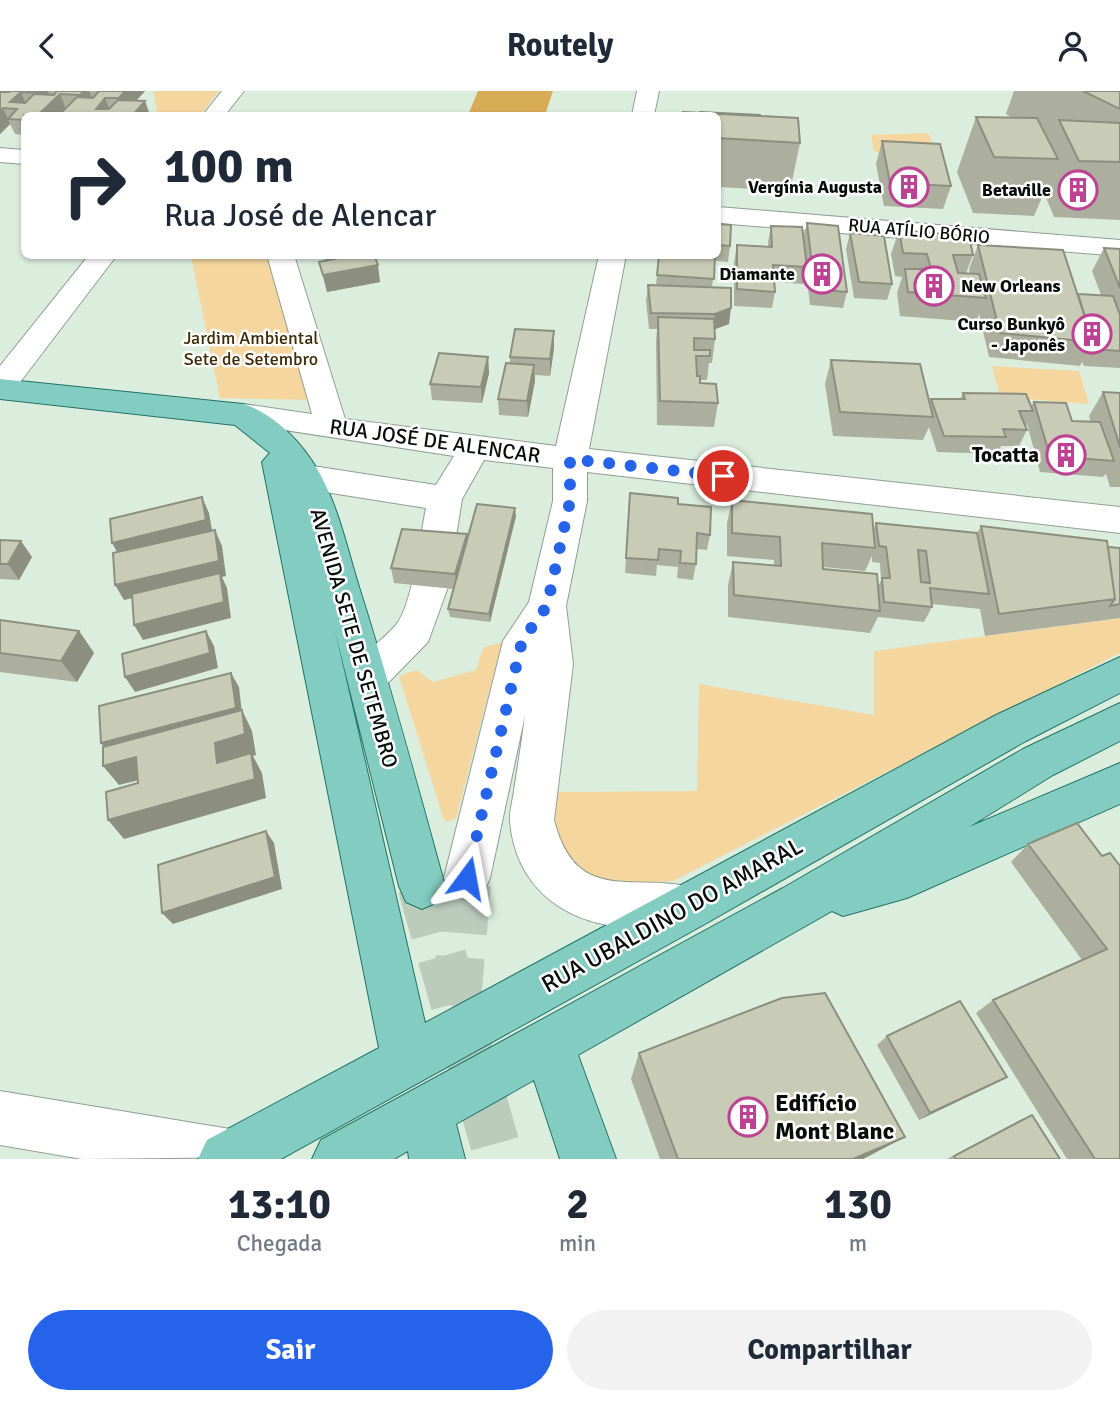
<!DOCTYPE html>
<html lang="pt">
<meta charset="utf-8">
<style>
:root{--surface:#fff;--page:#f2f2f3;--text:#1f2937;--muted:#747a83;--accent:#2563eb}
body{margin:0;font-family:Signika,sans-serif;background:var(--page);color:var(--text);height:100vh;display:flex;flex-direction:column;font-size:26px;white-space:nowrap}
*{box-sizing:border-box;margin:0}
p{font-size:23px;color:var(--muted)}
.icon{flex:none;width:38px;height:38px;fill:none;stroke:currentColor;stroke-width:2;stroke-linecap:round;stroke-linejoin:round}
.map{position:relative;height:1068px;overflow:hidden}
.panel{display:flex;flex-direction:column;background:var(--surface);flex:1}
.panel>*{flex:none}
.banner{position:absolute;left:21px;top:21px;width:700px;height:147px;border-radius:10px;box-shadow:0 2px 5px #0004;background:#fff;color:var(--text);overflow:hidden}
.pin{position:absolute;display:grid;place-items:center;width:60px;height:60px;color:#fff;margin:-30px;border:4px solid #fff;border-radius:50%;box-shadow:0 2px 7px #0007}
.me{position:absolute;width:77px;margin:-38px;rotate:13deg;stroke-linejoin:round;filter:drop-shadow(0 0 5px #0008)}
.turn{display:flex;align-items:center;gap:24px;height:147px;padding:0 28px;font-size:32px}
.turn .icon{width:91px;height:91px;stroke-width:2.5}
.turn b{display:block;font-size:49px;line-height:60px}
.eta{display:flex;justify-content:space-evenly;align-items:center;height:119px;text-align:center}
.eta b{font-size:42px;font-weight:700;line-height:49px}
.button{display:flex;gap:14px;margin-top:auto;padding:14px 28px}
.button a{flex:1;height:80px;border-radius:42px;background:var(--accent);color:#fff;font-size:28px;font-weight:700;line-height:80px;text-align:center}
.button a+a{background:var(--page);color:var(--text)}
header{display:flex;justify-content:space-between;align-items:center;height:91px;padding:0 28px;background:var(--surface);font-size:32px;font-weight:700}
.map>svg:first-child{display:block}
</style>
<header><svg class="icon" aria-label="back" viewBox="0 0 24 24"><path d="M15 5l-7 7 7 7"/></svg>Routely<svg class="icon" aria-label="person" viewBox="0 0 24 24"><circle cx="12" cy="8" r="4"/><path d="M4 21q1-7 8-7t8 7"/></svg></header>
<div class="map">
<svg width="1120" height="1068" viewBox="0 0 1120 1068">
<rect width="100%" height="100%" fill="#dbeedd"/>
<!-- green -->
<path fill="#f4d69e" d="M153 0H219L200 24H158Z
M928 42 936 60 874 61 871 44Z
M191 165H268L307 309 220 307Z
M992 275 1079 280 1089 313 1000 306Z
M1120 527V562L673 790 624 793 591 785 565 766 555 734 557 701 697 700 699 593 874 624V560Z
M502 551 456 727 447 731 444 729 399 585 417 579 433 591 476 579 483 557Z"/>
<!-- forest -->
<path fill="#d8ac56" d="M478 0H553L545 24H468Z"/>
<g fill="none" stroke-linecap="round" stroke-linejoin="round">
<!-- minor-tunnel -->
<path stroke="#bbccbd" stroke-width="49" stroke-dasharray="49 24" stroke-linecap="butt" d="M456 915 467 787"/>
<!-- major-tunnel -->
<path stroke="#bbccbd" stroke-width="49" stroke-dasharray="49 24" stroke-linecap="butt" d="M422 795 499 1068"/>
<!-- minor casing -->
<g stroke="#8fa091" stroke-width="2">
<path id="minor" d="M222 0H244L225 24H203Z
M637 0H659L654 24H632Z
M0 57 24 59V73L0 71Z
M718 116 1120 149V165L718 132Z
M89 164H117L11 303 0 306V275Z
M267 164H294L345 328 556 355 599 164H626L589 358 1120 416V442L587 381V410L566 515 573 573 554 729C578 822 642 775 705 801L712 817 705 833C678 844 648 840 620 836 560 829 516 794 510 731 509 721 513 709 514 699 518 674 522 649 525 624L490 787 483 803 467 809 451 803 444 787 503 550 529 511 553 410V377L484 369 462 408 448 496 428 551 382 598 368 603 354 598 348 586C359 564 380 552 396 534 413 513 420 445 426 417L306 398 294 394 289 386 294 378 306 374 436 394 454 365 232 331 227 324 232 317 243 313 312 323Z
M0 1000 230 1038 249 1047 258 1066 82 1068 0 1054Z"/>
</g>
<!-- major casing -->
<g stroke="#227366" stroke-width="2">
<path id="major" d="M0 288 243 313C276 323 304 354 320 383 339 418 348 461 360 499 391 597 418 696 445 795L438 811 422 818 406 811 399 795 335 540 425 932 996 624 1120 566V602L1026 650 705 833 281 1068H198L207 1049 379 957 262 371 270 362 235 334 0 308Z
M1120 612V650L1053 684 969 736 1120 672V713L907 807 843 825 832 820 578 964 616 1068H560L534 989 456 1033 465 1068H409L408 1060 394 1068H312L321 1049 783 797 1023 658Z"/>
</g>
<!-- minor -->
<use href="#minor" fill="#fff" fill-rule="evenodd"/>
<!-- major -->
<use href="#major" fill="#83ccc1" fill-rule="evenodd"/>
</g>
<!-- wall -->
<path fill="#acaf9d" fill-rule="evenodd" d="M10 0H145L136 10 133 24H24V44L15 43 10 33 0 43V1H9Z
M1014 0H1120V129L1054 126 1044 102 1034 125 973 122 957 81 976 26 1012 27 1006 23Z
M718 24 800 52 790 100 718 96Z
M882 50 951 95 943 118 884 115 876 73Z
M807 132 847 201 843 217 810 214 806 179 803 193 775 191V201L772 217 734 215V171L737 154 768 156V151L771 135 803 146Z
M718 133 730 155 728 171 715 170 712 196 729 233 715 238V248L712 272H709L707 289H700V292L718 312 714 336 657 334 656 250 657 238H649L646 210 648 194H656L659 164H718Z
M899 139 973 164 966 182 970 183 969 178 978 154 1078 203 1101 204 1092 180 1104 157 1120 158V277L1084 275 1082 271 1080 275 989 266 979 223 976 231 900 225 897 202 902 186 895 185 891 163Z
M850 142 892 193 887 209 854 207 846 158Z
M324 164H387L375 167 380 191 327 201 319 171 326 170Z
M554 257 550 285 535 284V290L528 326 499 324 498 308 510 272V266Z
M488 266 489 282 482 312 432 309 430 293Z
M831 269 930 312 931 308H960L963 302 1031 315 1034 311 1072 330 1091 331 1089 325 1103 301 1120 302V396H1110L1106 383 1103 386 1040 381 1027 333 1026 335 1027 339 1019 355H1001L998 363 937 361 929 336 923 349 833 345 825 293Z
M630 402 710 444 707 459 696 458V473L693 489 677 487 678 476 657 474 656 485 625 482Z
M732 409 873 440 876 432 977 442 981 435 1120 457V527L985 545 980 518 932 513V516L924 531 878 526 870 542 728 526V494L733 471 774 474V469L727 465V432ZM872 465V471L880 472 881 489 878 496 823 478V476L865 480Z
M516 425 490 531 450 526 448 518 454 498 394 492 391 477 467 449Z
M0 449 32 466 19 489 0 488Z
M0 529 79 540 94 562 77 591 0 581Z
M1028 753 1102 765 1120 1068H1067L976 922 993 909 1082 869 1011 771Z
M887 945 994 993 919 1029 877 954Z
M639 962 905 1046 863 1068H660L631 988Z
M1032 1024 1060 1068H947L1018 1030Z"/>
<!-- shaded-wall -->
<path fill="#8c8f7f" d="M39 0H48L51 8 44 17 37 2Z
M55 0H64L60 3 66 18 60 24H38L57 6Z
M84 0H89L94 11 86 20 80 4Z
M125 0H145L124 23 119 7Z
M21 1 27 16 17 18 10 11Z
M105 7 111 22 96 18Z
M145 10 150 24H133Z
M3 17 10 33 0 43V20Z
M325 164H387L327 175Z
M378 174 380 191 327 201 323 184Z
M731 217 729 233 713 239 715 223Z
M554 240V257L550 285V268Z
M488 266 489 282 482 312 481 296Z
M534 274 535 290 528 326 527 310Z
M202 406 209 422 213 445 121 468 112 452Z
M515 417 516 425 490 531 489 523Z
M215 439 222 455 226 485 222 486 227 497 231 527 143 549 134 534 221 487 124 509 115 494Z
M467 443 468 459 457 498 455 483Z
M21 450 32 466 19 489 8 473Z
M79 540 94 562 77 591 61 570Z
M206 540 214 555 218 577 135 601 125 586Z
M231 582 239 596 243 631 111 666 101 652Z
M242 619 252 640 256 664 253 665 262 682 266 707 124 748 108 729 217 672 215 652Z
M136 666 151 686 119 694 103 675Z
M266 740 274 752 282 798 173 833 162 822Z
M1007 986 994 993 919 1029 930 1022Z
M905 1046 863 1068H853Z"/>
<!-- building -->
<path fill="#c8ccb6" stroke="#8c8f7f" stroke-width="2" fill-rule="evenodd" d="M10 0H39L37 2 21 1 10 11 25 12 34 3 54 4 57 0H84L80 4 60 3 38 24H24V29L8 28 17 18 3 17 0 20V1H9Z
M99 0H125L119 7H105L96 18H109L118 9 145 10 133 24 91 23 90 24H59L77 6 93 7Z
M1083 0H1120V18Z
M683 21 798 27 800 52 718 47V24H683Z
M700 21 760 24V25L700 22Z
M976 26 1037 27 1058 68 994 66Z
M1059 29 1120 32V71L1079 70Z
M882 50 940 53 951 95 890 92Z
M807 132 838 135 847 201 815 198Z
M718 133 731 134 730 155 718 154Z
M771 135 802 136 807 176 773 174 775 201 737 198V154L772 156Z
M899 139 969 145 973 164H953L958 182 979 183 986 207 908 201 905 178H931L927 163 903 162Z
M850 142 884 145 892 193 859 191Z
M978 154 1063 159 1093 251 1000 242Z
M1104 157 1120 158V197Z
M353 164H374L378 174 323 184 319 171Z
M659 164H715L714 188 657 184Z
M648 194 731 197V217L715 223 651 222Z
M1078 203 1113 205 1120 224V260L1092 258 1091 254 1093 251Z
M658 226 714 228 715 248 694 247V259H710V265H696L697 285H700V292L716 293 718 312 660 310Z
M515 238 554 240 550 268 510 266Z
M439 262 488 266 481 296 430 293Z
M831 269 920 273 933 326 840 321Z
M506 272 534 274 527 310 498 308Z
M1103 301 1120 302V356Z
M963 302 1026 303 1033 320H1019L1027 339 1003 338 1006 346 944 345 931 308H965Z
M1034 311 1066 312 1072 330 1100 331 1114 370 1050 365Z
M630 402 678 407V413L711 416 710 444 697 442 696 473 680 472 681 460 659 458 658 469 626 467Z
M202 406 206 429 112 452 110 428Z
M732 409 872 423 875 457 822 452 823 478 877 483 880 520 734 504 733 471 781 475 780 446 732 442Z
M477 413 515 417 489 523 448 518Z
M876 432 977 442 989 503 930 497 932 516 884 511 882 487H890L886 456 879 455ZM918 459 926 460 930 492 921 491Z
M981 435 1107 450 1115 508 999 523Z
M402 438 467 443 455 483 391 477Z
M215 439 219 470 115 494 113 462Z
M0 449 21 450 8 473H0Z
M1108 456 1120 457V513L1110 515 1115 508Z
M220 482 224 511 134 534 132 503Z
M0 529 79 540 61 570 0 562Z
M206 540 210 562 125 586 122 563Z
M231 582 236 617 101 652 99 615Z
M242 619 245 643 215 652 217 672 251 662 255 688 108 729 106 701 138 692 136 666 103 675V656Z
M1077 732 1102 765 1110 762 1120 775V1068H1095L993 909 1107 858 1028 753Z
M266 740 275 786 162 822 158 774Z
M825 902 905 1046 853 1068H678L639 962 782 907Z
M960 910 1007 986 930 1022 887 945Z
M1032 1024 1060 1068H956L954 1065Z"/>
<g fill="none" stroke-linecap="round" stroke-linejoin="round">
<!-- route -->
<path stroke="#2563eb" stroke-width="12" stroke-dasharray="0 21.6" d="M467 787 522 550 547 515 570 410V368L723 385"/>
</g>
<!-- icons -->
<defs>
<g id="building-ring" transform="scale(2.0125)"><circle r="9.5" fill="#fff" stroke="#bd4294" stroke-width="1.5"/><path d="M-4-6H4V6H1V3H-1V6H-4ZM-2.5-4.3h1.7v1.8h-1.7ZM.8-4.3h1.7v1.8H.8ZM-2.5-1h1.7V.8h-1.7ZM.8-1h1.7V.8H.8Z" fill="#bd4294"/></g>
</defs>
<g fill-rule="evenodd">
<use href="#building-ring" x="909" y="96"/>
<use href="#building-ring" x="1078" y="99"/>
<use href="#building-ring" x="822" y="183"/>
<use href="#building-ring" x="934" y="195"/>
<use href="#building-ring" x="1092" y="243"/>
<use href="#building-ring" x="1066" y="364"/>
<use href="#building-ring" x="748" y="1026"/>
</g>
<g text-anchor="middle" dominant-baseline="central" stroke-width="5" stroke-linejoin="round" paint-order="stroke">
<!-- far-poi labels -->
<g font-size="18" font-weight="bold" fill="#070d08" stroke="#fff" text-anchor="end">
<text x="882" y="96">Vergínia Augusta</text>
<text x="1051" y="99">Betaville</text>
<text x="795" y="183">Diamante</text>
<text x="961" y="195" text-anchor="start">New Orleans</text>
<text x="1065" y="233">Curso Bunkyô<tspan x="1065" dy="21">- Japonês</tspan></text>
</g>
<!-- far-street labels -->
<g font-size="18" fill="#070d08" stroke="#fff">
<text transform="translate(919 140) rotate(5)">RUA ATÍLIO BÓRIO</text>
</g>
<!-- far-park labels -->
<g font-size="18" fill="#3c2b04" stroke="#fff">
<text x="251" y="247">Jardim Ambiental<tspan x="251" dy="21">Sete de Setembro</tspan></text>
</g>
<!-- street labels -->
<g font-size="21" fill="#070d08" stroke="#fff">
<text transform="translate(435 350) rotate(8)">RUA JOSÉ DE ALENCAR</text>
<text transform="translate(354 547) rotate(74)">AVENIDA SETE DE SETEMBRO</text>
</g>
<!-- poi labels -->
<g font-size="21" font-weight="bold" fill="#070d08" stroke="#fff" text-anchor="end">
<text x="1039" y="364">Tocatta</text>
</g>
<!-- near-street labels -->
<g font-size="24" fill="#070d08" stroke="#fff">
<text transform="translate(672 824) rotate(-29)">RUA UBALDINO DO AMARAL</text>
</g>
<!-- near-poi labels -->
<g font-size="24" font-weight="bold" fill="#070d08" stroke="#fff" text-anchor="start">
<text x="775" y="1012">Edifício<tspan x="775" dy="28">Mont Blanc</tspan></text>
</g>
</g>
</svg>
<div class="pin" style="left:723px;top:385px;background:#d93025"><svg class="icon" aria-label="arrive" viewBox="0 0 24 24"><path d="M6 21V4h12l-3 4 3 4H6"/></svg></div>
<svg class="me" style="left:467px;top:787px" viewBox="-20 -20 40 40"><path d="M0-17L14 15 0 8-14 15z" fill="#2563eb" stroke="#fff" stroke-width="4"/></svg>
<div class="banner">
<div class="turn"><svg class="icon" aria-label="right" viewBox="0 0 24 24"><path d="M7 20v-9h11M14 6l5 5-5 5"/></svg><div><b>100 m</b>Rua José de Alencar</div></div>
</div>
</div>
<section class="panel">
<div class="eta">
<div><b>13:10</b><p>Chegada</p></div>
<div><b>2</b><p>min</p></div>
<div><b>130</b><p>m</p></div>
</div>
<div class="button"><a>Sair</a><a>Compartilhar</a></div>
</section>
